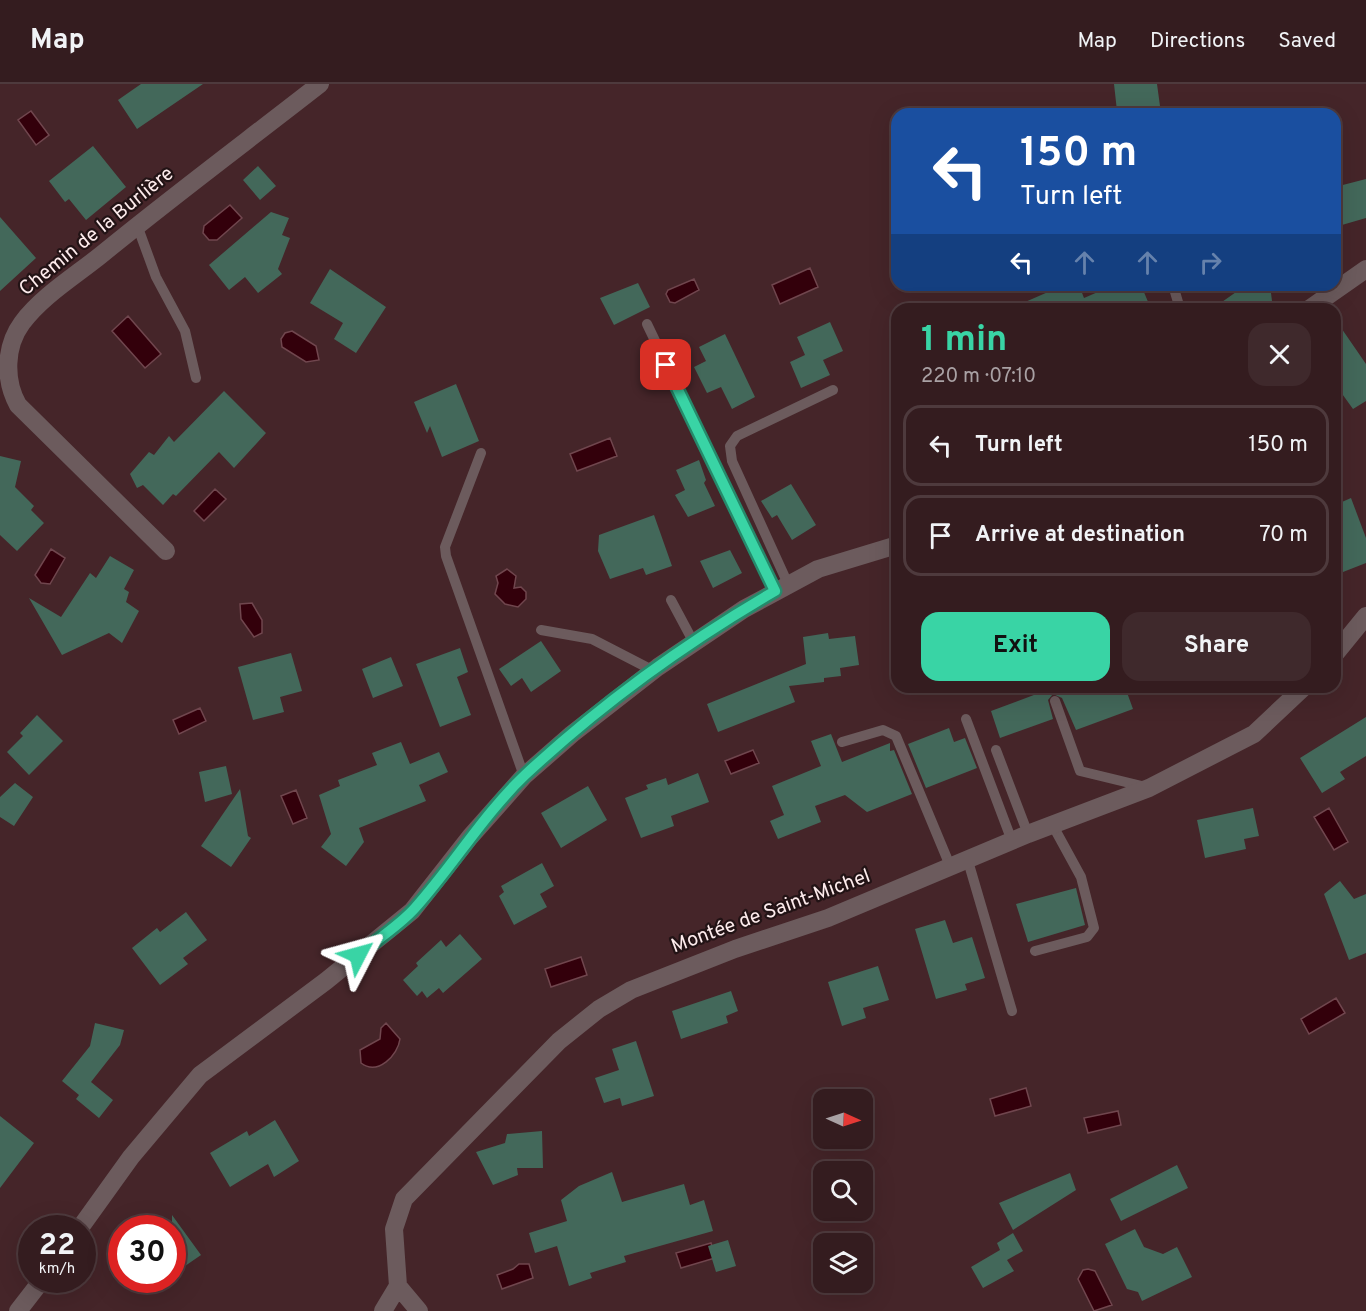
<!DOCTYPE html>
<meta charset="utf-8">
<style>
:root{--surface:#341c1f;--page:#3f292c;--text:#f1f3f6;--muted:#a9a1a4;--line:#4e3a3d;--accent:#39d4a5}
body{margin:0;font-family:Overpass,sans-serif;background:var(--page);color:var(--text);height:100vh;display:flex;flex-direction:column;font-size:22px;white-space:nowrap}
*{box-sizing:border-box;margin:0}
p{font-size:20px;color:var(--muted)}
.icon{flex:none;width:33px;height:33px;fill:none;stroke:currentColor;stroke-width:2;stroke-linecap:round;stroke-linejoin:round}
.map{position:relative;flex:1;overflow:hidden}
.panel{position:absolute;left:891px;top:219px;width:450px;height:390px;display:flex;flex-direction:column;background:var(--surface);border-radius:18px;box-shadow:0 6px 24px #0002,0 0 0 2px var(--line)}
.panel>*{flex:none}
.hud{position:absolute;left:891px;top:24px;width:450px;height:183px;border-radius:18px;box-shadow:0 6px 24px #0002,0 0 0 2px var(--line);background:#1a4fa0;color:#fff;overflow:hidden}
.needle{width:39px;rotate:93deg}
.controls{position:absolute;left:813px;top:1005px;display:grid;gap:12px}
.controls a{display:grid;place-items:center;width:60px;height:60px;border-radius:12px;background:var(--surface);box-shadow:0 6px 24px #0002,0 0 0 2px var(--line);font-size:30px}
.speed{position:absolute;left:18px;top:1131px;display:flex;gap:12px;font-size:30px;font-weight:700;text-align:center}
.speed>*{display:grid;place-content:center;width:78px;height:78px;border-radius:50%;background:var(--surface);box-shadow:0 6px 24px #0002,0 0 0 2px var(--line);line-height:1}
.speed small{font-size:15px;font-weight:400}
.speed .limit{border:9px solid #d22;background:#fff;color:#111}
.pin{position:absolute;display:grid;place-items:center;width:51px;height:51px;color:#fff;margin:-26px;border-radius:12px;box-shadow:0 3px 9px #0006}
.me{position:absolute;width:66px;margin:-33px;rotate:51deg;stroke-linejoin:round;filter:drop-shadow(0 0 4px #0008)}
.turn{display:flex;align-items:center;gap:21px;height:126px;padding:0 30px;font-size:27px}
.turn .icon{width:78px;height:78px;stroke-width:2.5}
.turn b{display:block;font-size:42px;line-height:51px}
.lanes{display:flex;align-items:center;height:57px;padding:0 30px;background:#0003;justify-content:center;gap:30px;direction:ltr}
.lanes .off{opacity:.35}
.round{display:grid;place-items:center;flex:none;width:63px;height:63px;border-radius:18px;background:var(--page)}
.overview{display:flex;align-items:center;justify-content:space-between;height:102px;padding:0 30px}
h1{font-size:36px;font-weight:700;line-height:45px;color:var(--accent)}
.action{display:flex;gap:12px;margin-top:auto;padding:12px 30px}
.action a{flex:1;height:69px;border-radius:18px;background:var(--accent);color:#111;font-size:24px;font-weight:700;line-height:69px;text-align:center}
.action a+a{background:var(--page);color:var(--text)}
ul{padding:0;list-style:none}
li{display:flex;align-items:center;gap:18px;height:81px;margin:0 12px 9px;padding:0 18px;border:3px solid var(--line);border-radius:18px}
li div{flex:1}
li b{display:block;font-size:22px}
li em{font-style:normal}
header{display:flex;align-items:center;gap:36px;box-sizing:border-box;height:84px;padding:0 30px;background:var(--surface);border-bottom:2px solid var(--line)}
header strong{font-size:28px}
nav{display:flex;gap:33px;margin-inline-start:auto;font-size:21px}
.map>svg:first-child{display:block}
</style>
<header>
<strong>Map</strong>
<nav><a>Map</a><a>Directions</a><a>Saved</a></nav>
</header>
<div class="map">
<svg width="1366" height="1227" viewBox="0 0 1366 1227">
<rect width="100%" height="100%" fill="#452529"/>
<!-- water -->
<path fill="#33000b" stroke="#70464e" stroke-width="1.5" d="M31 27 49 51 36 61 18 36Z
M230 121 242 134 217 156H209L203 149 204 142Z
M810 184 818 203 780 220 772 201Z
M694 195 699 206 675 219 670 218 666 210 668 206Z
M128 232 161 270 145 284 112 247Z
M292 247 316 262 319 276 306 278 282 263 281 255 285 249Z
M610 354 617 372 577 387 570 370Z
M215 405 226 415 204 437 194 427Z
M51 465 65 474 50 500 41 499 35 491Z
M507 485 516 492 514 504 521 503 526 508V515L518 523 505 520 495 510 498 499 496 492Z
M252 519 262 536V549L254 553 241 535 240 520Z
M200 624 206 637 179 650 173 636Z
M753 666 759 679 731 690 725 677Z
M296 706 307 734 293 740 281 712Z
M1329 724 1348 758 1334 766 1314 733Z
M581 873 587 891 551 903 545 885Z
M1336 914 1345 929 1309 950 1301 935Z
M386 939 400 955C398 971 378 992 361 979L360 966 380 955 381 944Z
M1026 1004 1031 1022 995 1032 990 1015Z
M1118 1027 1121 1041 1088 1049 1084 1034Z
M711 1159 715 1174 681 1184 676 1169Z
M519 1180H529L533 1194 502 1205 497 1191 513 1185Z
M1088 1185 1095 1187 1112 1221 1094 1227 1078 1195 1083 1186Z"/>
<!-- building -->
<path fill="#43685a" d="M141 0H203L137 45 118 16Z
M1114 0H1157L1160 22 1117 27Z
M93 62 126 103 86 136 69 115 65 118 49 97Z
M258 82 276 102 260 116 243 96Z
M1366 95V134L1335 143V103Z
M271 128 289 134 282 151 290 154 278 185 282 190 258 209 245 193 229 206 209 181Z
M0 133 36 174 0 207Z
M330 185 386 223 356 269 334 255 343 239 310 219Z
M638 199 650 223 614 241 600 214Z
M1064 201H1079L1084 214 1114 201H1141L1151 225H1009Z
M1246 201H1270L1272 217 1262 225H1212Z
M1335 235 1366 280V317L1353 325 1335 300Z
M830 238 843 267 823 276 830 291 801 304 790 278 805 271 797 253Z
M725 250 755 313 732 325 721 303 707 309 694 283 706 277 699 263Z
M456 300 479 357 442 373 430 342 427 349 414 318Z
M224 307 266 349 234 384 219 368 176 412 173 410 163 421 143 401 137 404 130 390 149 368 154 371 169 352 174 358Z
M0 372 21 377 15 403 34 422 31 426 44 439 17 467 0 451Z
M699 376 706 396 704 399 715 422 688 433 675 411 685 406 676 386Z
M791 400 816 441 792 456 777 431 772 434 761 417Z
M1351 414 1366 454V479L1343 488 1340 481 1335 483V421Z
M654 431 672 482 646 491 643 484 610 495 598 467 599 451Z
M730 466 742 489 713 504 700 477Z
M110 472 134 486 124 505 129 508 126 518 139 527 122 559 109 549 62 571 29 514 61 533 90 489 96 494Z
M828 549 829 555 855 552 859 581 840 584 841 592 824 594V598L789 602 795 618 718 648 707 620 806 580 803 553Z
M541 557 561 587 531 608 522 594 511 602 499 585Z
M460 564 468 588 457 593 471 631 440 643 416 580Z
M291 569 302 607 280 613 284 628 253 636 238 583Z
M391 573 403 602 373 614 362 585Z
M1055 603H1125L1133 625 1076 646 1062 614 1053 610 1048 616 1053 635 1000 654 991 627Z
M37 631 63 657 29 691 7 668 23 652 20 649Z
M1366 633V672L1340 688 1345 695 1322 709 1300 674Z
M949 644 954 658 965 654 977 684 926 704 908 660Z
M831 650 842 678 890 659V667L894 666 912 710 867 728 845 711 815 722 821 738 778 755 770 737 784 731 772 702 821 682 811 657Z
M401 658 410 680 439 668 448 688 419 701 426 717 359 744 364 758 346 782 321 763 331 750 319 711 340 702 338 696 377 681 372 669Z
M226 682 232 710 205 718 199 688Z
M698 689 709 718 671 732 674 742 641 754 625 714 648 705 646 701 666 694 668 701Z
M15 699 33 713 14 742 0 733V713Z
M588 702 607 736 561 764 541 729Z
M240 705 248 752 251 754 231 783 201 762Z
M1253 724 1259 752 1244 755 1246 765 1205 774 1197 736Z
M542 779 554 802 540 810 547 823 514 841 499 812 504 808 501 802Z
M1340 797 1354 815 1366 810V869L1349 876 1324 810Z
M1076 804 1085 841 1028 858 1016 820Z
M186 828 207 856 183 874 188 880 160 901 132 864 157 844 160 848Z
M945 836 953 859 972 853 985 894 965 900 967 906 936 915 915 845Z
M460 850 482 875 443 909 439 904 427 914 422 907 417 912 403 896 418 882 416 879 441 856 446 863Z
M878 882 889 916 863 924 866 934 842 942 828 898Z
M731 907 738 927 726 932 728 939 681 955 672 927Z
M95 939 124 946 120 961 91 998 113 1016 99 1034 76 1015 79 1011 62 997 90 962Z
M636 957 654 1012 622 1022 620 1014 604 1019 595 994 619 986 612 965Z
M0 1032 34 1059 0 1104Z
M275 1036 299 1077 274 1093 268 1080 230 1103 210 1069 247 1047 249 1052Z
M542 1047 543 1084H517L518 1091 493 1101 476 1068 505 1059 507 1050Z
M1177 1081 1188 1104 1121 1137 1110 1115Z
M612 1088 622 1118 684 1100 690 1121 704 1116 713 1147 624 1172 626 1178 590 1189 592 1194 569 1202 557 1162 535 1169 529 1149 567 1137 561 1116 579 1102Z
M1070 1089 1076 1106 1013 1146 999 1119Z
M172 1131 201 1171 172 1191Z
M1135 1145 1144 1163 1163 1170 1177 1163 1192 1193 1142 1217 1138 1208 1127 1205 1105 1160Z
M1013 1149 1023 1167 1007 1176 1014 1187 983 1204 971 1183 1000 1166 997 1159Z
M728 1156 736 1182 716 1188 708 1162Z"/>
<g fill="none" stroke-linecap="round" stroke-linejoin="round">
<!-- service -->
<path stroke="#6c5b5d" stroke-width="10" d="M137 141 156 193 185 247 196 294
M1173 201 1180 225
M647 240 775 507
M481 369 445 463 446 472 524 692
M788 500 732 377 730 362 737 352 833 306
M671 516 694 559
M541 546 592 555 654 587
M1055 617 1080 687 1146 703
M966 635 1012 757
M842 658 883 646 896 652 951 784
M996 666 1028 750
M968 777 1012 927
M1035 867 1087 853 1094 844 1081 793 1052 740"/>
<!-- minor -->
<path stroke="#6c5b5d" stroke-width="18" d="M1309 225 1366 185
M166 467 18 321C4 296 5 262 22 239 42 212 75 192 101 171 173 112 247 57 320 0
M1335 570 1366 532
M80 1144 131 1073 200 991 326 897 412 827 470 753 524 692 572 650 658 583 744 525 818 485 897 461
M398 1202 419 1227
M18 1227 42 1196
M383 1227 398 1202 394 1145 404 1115 559 957 599 925 631 906 735 865 828 834 1028 750 1149 704 1254 650 1304 603"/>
</g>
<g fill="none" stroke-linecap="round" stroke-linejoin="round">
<!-- route casing -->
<g stroke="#258a6b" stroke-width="15">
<path id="route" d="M358 871C376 856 399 842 415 824 453 782 483 731 525 691 600 621 687 558 775 507L666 281"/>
</g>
<!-- route -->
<use href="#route" stroke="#39d4a5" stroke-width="10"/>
</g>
<g text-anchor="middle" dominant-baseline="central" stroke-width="4.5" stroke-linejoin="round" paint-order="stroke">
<!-- street labels -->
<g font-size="20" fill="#fdebec" stroke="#221315">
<text transform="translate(97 148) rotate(-39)">Chemin de la Burlière</text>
<text transform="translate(771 828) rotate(-20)">Montée de Saint-Michel</text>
</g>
</g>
</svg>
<div class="controls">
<a><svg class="needle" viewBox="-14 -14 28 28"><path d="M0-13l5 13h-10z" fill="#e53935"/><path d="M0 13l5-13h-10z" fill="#a9a1a4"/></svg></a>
<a><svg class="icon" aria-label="search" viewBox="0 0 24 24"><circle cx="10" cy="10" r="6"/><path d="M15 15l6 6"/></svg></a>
<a><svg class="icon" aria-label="layers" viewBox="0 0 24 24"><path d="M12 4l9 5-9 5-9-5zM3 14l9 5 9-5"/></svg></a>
</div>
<div class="speed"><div>22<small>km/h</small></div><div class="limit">30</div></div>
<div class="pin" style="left:666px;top:281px;background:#d93025"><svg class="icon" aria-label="arrive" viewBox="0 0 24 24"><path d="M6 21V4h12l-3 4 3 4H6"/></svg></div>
<svg class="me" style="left:358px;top:871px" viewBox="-20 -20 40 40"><path d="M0-17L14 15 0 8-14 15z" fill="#39d4a5" stroke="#fff" stroke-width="4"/></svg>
<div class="hud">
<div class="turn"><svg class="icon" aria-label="left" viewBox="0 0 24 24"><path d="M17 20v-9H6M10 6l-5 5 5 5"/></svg><div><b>150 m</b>Turn left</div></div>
<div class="lanes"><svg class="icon" aria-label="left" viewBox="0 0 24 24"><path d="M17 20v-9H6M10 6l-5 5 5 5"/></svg><svg class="icon off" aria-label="ahead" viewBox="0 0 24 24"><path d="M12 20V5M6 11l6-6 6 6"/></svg><svg class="icon off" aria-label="ahead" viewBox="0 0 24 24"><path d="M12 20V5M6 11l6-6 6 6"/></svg><svg class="icon off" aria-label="right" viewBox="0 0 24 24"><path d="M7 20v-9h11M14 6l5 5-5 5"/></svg></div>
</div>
<section class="panel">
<div class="overview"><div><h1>1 min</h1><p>220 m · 07:10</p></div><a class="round"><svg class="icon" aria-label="close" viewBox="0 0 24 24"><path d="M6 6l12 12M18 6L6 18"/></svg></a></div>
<ul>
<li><svg class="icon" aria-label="left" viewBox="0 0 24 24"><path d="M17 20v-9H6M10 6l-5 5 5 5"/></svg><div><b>Turn left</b></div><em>150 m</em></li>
<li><svg class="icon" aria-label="arrive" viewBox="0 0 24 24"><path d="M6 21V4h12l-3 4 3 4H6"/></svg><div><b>Arrive at destination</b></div><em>70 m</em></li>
</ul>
<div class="action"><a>Exit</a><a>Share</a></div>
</section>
</div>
